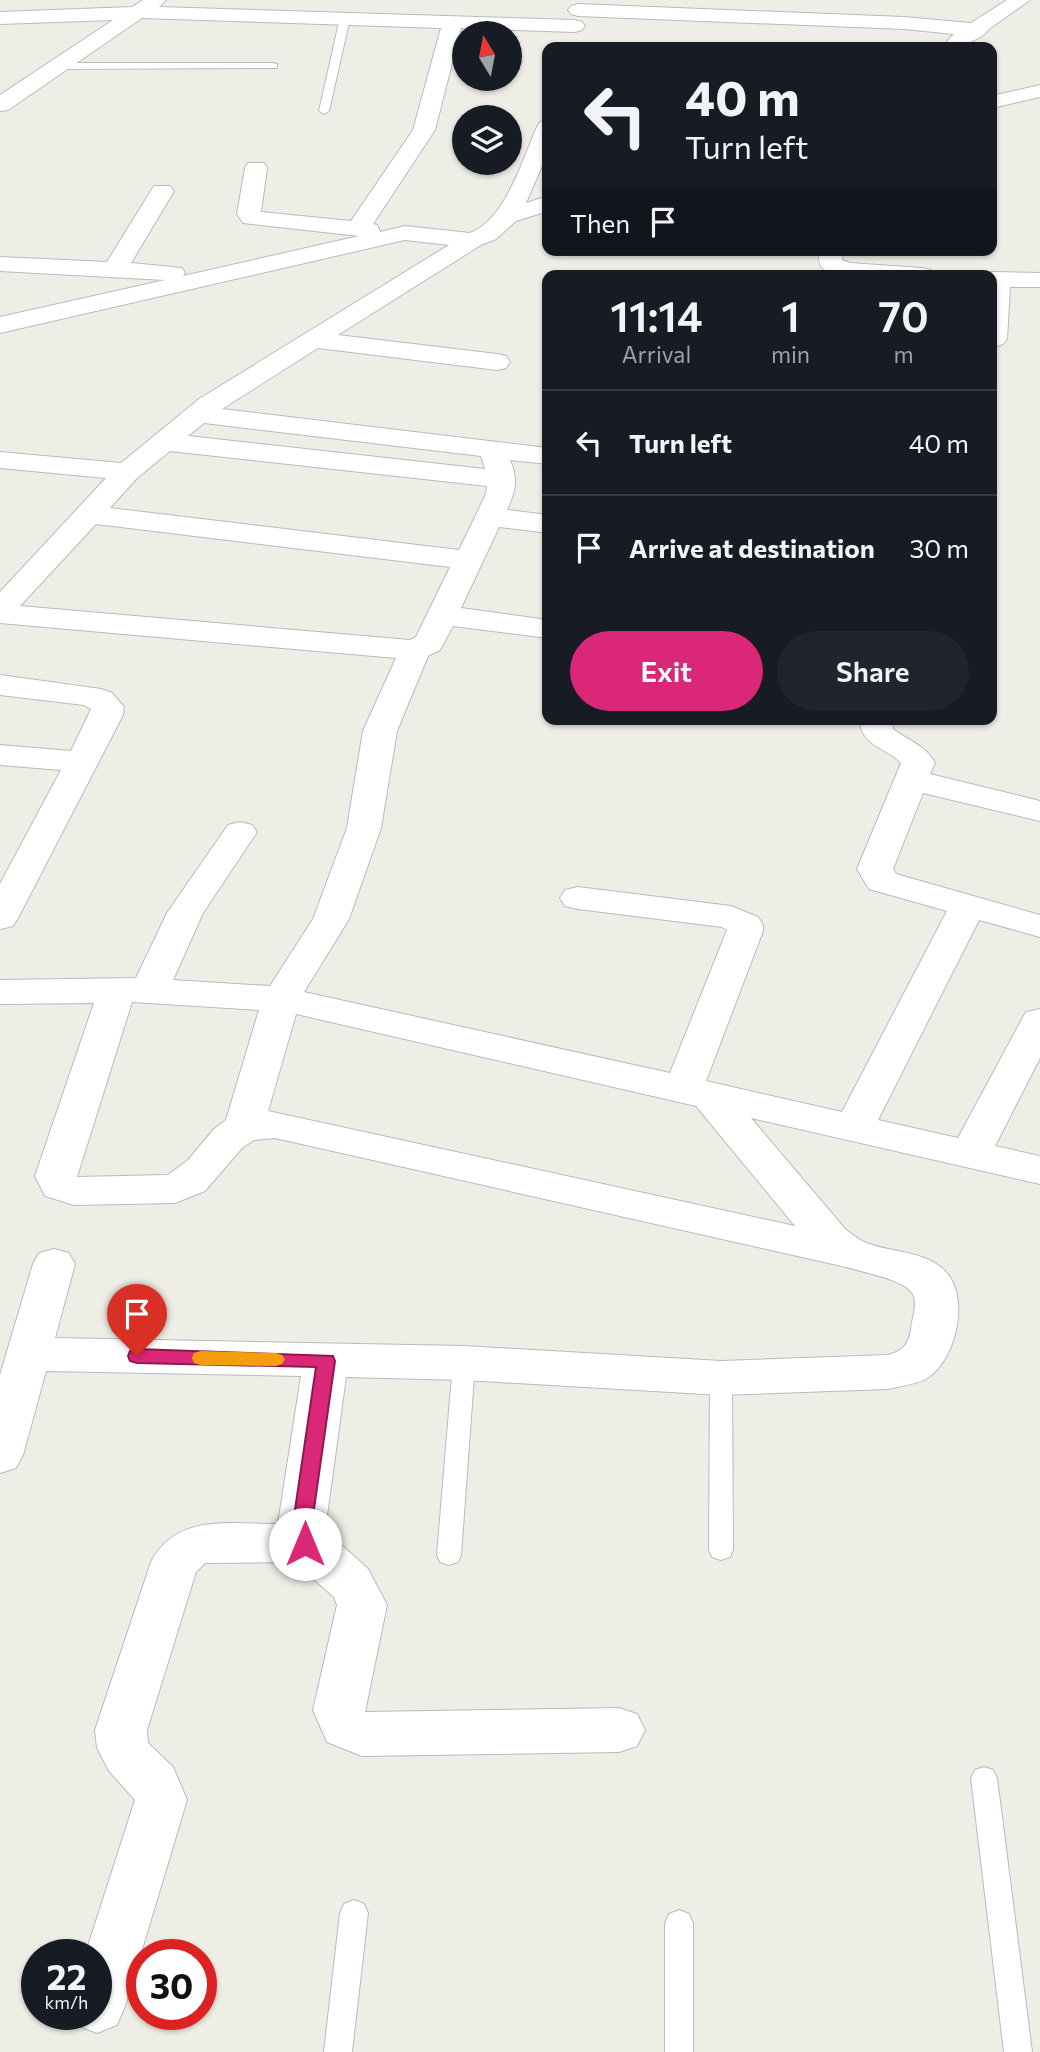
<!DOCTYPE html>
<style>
:root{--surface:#171b24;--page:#20242c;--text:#f1f3f6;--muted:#9ea1a6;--line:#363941;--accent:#db2777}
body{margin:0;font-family:Commissioner,sans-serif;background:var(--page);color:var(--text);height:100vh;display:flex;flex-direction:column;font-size:26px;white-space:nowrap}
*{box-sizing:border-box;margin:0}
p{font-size:23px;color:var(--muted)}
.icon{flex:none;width:38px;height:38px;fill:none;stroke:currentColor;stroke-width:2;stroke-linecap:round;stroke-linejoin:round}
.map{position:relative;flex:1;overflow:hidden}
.drawer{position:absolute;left:542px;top:270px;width:455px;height:455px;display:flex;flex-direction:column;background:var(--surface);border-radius:14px;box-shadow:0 2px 5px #0004}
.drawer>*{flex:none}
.banner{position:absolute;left:542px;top:42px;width:455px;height:214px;border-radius:14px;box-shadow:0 2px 5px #0004;background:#171b24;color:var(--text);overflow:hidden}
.needle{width:46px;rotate:350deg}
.fabs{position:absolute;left:452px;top:21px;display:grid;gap:14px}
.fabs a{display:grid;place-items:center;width:70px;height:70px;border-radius:50%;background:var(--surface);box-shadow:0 2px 5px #0004;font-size:35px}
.speed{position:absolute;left:21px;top:1939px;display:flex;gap:14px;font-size:35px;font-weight:700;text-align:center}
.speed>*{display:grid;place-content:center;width:91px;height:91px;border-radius:50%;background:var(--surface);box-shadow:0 2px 5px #0004;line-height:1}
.speed small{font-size:18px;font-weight:400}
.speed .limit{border:10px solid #d22;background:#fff;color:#111}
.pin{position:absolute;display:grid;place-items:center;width:60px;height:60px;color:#fff;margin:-72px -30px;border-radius:50% 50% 50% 0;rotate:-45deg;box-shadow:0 0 7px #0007}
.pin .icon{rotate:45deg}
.me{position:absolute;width:77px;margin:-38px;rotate:0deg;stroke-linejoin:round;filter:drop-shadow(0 0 5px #0008)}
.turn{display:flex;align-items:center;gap:24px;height:147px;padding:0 28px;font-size:32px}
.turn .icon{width:91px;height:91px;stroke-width:2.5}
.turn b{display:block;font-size:49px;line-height:60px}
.then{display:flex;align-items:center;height:66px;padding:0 28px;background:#0003;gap:14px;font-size:26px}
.eta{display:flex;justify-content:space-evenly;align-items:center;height:119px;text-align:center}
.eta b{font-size:42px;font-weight:600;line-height:49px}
.button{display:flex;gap:14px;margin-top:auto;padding:14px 28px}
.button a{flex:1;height:80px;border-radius:42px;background:var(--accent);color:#fff;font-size:28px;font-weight:600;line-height:80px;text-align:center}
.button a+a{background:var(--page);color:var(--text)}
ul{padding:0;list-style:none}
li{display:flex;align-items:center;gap:21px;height:105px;padding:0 28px;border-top:2px solid var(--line)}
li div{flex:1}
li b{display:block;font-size:26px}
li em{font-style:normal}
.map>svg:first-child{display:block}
</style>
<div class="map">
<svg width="1040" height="2052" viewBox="0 0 1040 2052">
<rect width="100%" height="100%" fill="#efeee6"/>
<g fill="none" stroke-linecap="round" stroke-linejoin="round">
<!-- service casing -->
<g stroke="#b8babf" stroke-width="2">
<path id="service" d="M345 15 350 18 329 111 324 114 319 111 340 18Z
M273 63 277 64V68L57 69 52 66 57 63Z
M464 1355 472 1357 475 1363 461 1555 458 1562 449 1565 440 1562 437 1555 453 1363 456 1357Z
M721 1370 729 1372 732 1378 733 1550 730 1557 721 1560 712 1557 709 1550 710 1378 713 1372Z
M984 1767 993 1770 997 1778 1032 2052H1004L971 1778 975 1770Z
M354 1900 364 1904 368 1913 352 2052H324L340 1913 344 1904Z
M679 1910 689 1914 693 1923V2052H665V1923L669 1914Z"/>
</g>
<!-- minor casing -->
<g stroke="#b8babf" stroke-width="2">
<path id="minor" d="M143 0H166L159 7 575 20 582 22 585 26 582 30 575 32 461 28 435 130 373 224 377 225 380 232 405 226 470 233C506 219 522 160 537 127L540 122 548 120V152L526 203 548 196V211L516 221 496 239 481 245 338 335 497 354 506 356 510 362 506 368 497 370 318 348 222 409 548 448V464L510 460C518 479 516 491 507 510L548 515V533L499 527 461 608 548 620V638L453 626 440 650 428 656 397 731 381 828 349 919 304 992 670 1073 727 930 722 927 578 909 565 906 560 898 565 890 578 887 731 906 758 917 763 925V931L706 1081 842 1112 947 911 869 889 857 869 901 763C886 747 860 746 860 719H892L893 729C909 741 924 744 935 763L930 774 1040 801V821L923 793 893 869 896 874 1040 915V937L979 920 878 1120 958 1138 1021 1021 1026 1012 1040 1009V1058L995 1146 1040 1156V1184L751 1118 846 1230C852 1234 858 1239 864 1242 889 1253 925 1250 945 1271 970 1296 957 1357 929 1377 919 1384 901 1386 888 1389L721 1395 464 1380 346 1377 325 1530 368 1569 387 1605 365 1712 619 1708 637 1714 645 1730 637 1746 619 1752 362 1756 327 1742 313 1710 337 1605 334 1597 294 1562 205 1563 196 1572 147 1730 148 1743 173 1767 187 1800 125 2006 117 2025 97 2033 77 2025 72 2014H96V1955H85L135 1800 109 1771 97 1748 95 1730 151 1562C176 1513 231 1524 278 1524L301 1376 46 1371 23 1455 16 1468 0 1473V1375L33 1264 39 1253 54 1249 69 1253 75 1264 55 1338 464 1346 721 1361 888 1355C903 1351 909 1344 911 1329 912 1319 917 1306 914 1297 910 1280 861 1272 846 1267L275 1138 254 1140 242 1148 205 1191 175 1203 74 1205 45 1196 35 1176 94 1003 0 1004V980L136 978 167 913 228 825 240 822 252 825 257 832 203 913 173 980 270 986 313 919 347 828 363 731 396 658 0 623V592L106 478 0 468V452L121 463 199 399 449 245 405 240 0 333V317L165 280 0 271V257L107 262 154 186H170L174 191 131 263 182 268 185 273 183 276 359 236 243 223 237 214 245 168 248 163H264L267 168 261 212 351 221 413 130 441 28 142 18 8 110 0 111V95L113 20 0 24V12L132 7ZM204 423 481 456 485 469 188 436ZM170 451 487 486 486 494 459 550 110 508 136 479ZM96 524 450 567 416 637 410 640 20 606ZM132 1002 259 1010 226 1120 214 1129 188 1160 168 1175 77 1177ZM296 1014 696 1106 795 1226 268 1111Z
M1007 0H1030L989 29C983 38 961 48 950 45L947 41 954 34 904 29 578 16 571 14 568 10 571 6 578 4 904 17 971 23Z
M1040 85V97L992 108V96Z
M819 250H843L842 260 850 263 922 268 931 270 934 275H836C821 269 818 267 819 250Z
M992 272 1040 273V287H1010L1007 339 1003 344 994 347 992 275H983Z
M0 675 101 689 112 693 124 707 123 715 18 918 13 926 0 929V884L61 770 0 765V745L71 751 91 709 84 705 0 695Z"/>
</g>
<!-- service -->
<use href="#service" fill="#fff" fill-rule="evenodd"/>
<!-- minor -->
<use href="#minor" fill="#fff" fill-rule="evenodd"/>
</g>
<!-- route -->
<path fill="#db2777" stroke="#8e194d" stroke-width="2" d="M137 1349 333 1356 335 1361 311 1530 315 1544 312 1549 305 1551 298 1549 292 1530 316 1367 137 1363 130 1361 128 1356 130 1351Z"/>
<!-- slow -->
<path fill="#f59e0b" d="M201 1351 276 1353 282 1355 285 1359 282 1364 276 1366 201 1365 194 1363 192 1358 194 1353Z"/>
</svg>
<div class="fabs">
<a><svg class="needle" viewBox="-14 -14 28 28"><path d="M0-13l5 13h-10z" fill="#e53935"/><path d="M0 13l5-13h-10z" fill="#9ea1a6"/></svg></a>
<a><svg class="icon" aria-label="layers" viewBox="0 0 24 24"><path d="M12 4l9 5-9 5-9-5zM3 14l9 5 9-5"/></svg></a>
</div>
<div class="speed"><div>22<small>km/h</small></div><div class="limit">30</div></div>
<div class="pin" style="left:137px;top:1356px;background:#d93025"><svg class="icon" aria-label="arrive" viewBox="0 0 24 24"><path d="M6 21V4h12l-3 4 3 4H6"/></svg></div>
<svg class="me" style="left:305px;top:1544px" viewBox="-20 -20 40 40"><circle r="19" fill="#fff"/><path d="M0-13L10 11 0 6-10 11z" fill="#db2777"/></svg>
<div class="banner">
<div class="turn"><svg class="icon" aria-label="left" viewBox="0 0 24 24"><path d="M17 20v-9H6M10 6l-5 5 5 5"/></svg><div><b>40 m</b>Turn left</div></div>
<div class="then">Then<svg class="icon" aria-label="arrive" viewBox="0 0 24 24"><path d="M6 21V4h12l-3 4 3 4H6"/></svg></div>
</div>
<section class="drawer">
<div class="eta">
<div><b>11:14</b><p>Arrival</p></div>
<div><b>1</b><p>min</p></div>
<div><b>70</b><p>m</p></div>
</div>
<ul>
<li><svg class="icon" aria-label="left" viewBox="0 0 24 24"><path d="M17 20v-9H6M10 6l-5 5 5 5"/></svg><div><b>Turn left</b></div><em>40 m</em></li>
<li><svg class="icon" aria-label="arrive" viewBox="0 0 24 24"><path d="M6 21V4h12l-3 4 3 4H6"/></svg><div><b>Arrive at destination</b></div><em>30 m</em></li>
</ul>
<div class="button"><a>Exit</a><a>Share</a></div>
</section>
</div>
